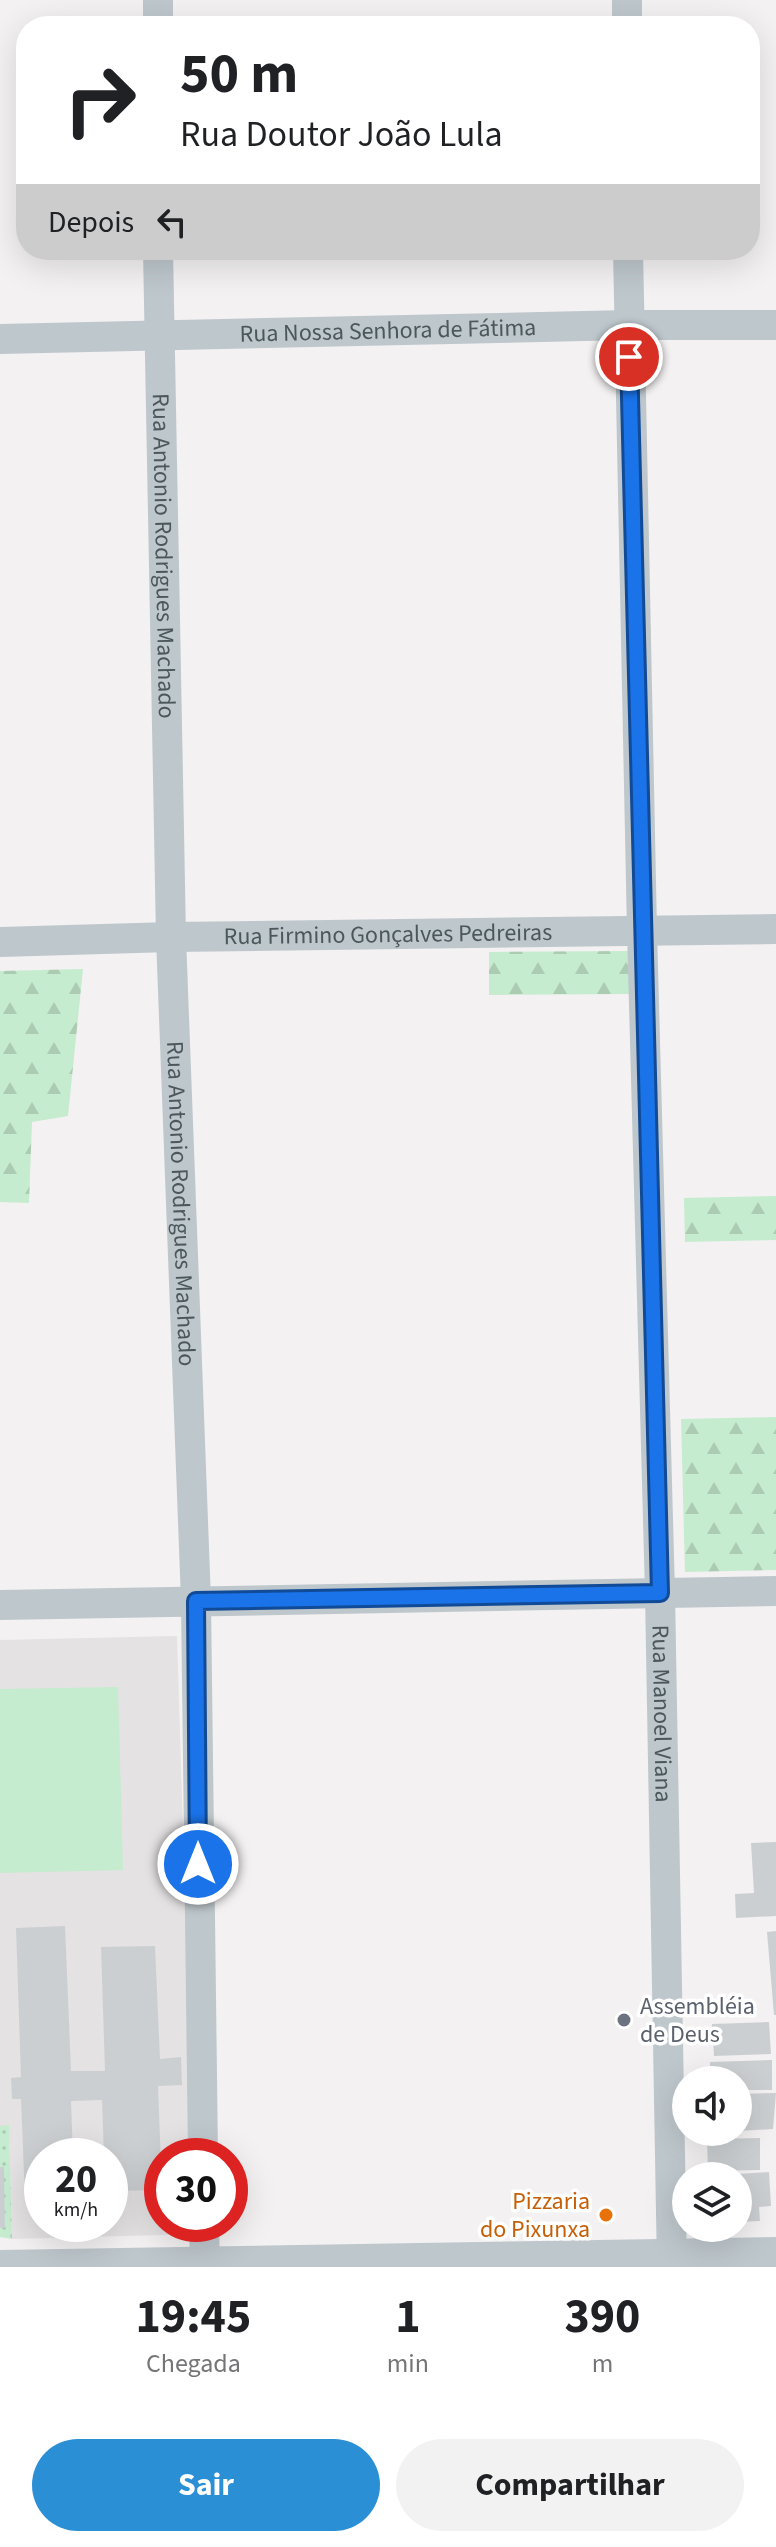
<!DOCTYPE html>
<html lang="pt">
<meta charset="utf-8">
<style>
:root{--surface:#fff;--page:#f2f2f2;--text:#202124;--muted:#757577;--accent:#2a8fd4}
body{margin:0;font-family:"Source Sans 3",sans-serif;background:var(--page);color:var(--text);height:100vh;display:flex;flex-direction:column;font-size:30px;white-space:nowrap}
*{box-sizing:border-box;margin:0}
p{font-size:26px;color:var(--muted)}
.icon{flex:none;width:44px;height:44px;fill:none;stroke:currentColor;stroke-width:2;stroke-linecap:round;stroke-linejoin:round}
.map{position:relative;height:2267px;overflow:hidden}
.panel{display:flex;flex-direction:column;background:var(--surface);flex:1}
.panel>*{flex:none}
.top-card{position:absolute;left:16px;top:16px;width:744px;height:244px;border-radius:32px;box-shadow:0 8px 32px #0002;background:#fff;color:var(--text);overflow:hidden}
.fabs{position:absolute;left:672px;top:2066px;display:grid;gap:16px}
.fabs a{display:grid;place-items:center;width:80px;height:80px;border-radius:50%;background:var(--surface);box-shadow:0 8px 32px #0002;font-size:40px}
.speed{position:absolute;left:24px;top:2138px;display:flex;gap:16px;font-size:40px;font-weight:700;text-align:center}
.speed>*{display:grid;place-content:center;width:104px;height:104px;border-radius:50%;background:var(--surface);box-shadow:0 8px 32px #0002;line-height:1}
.speed small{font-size:20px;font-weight:400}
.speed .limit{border:12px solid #d22;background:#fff;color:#111}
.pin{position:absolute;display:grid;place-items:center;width:68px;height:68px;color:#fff;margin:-34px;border:4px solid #fff;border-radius:50%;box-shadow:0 2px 8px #0007}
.me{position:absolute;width:88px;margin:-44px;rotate:0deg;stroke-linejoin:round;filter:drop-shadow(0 0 6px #0008)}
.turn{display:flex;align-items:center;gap:28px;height:168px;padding:0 32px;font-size:36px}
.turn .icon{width:104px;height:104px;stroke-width:2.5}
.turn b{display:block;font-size:56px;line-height:68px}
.then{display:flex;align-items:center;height:76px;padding:0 32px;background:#0003;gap:16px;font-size:30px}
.eta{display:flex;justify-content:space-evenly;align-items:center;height:136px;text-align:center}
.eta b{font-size:48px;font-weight:700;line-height:56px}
.button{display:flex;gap:16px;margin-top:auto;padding:16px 32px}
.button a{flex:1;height:92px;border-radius:48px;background:var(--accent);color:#fff;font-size:32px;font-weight:700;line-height:92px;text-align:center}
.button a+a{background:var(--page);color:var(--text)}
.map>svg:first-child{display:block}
</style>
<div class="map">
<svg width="776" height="2267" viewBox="0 0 776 2267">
<defs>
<pattern id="green-dots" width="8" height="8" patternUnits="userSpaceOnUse" patternTransform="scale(2)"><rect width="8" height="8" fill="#c5ecce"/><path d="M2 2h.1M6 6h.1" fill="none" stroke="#abccb3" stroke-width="1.8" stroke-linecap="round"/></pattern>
<pattern id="forest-firs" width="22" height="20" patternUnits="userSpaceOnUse" patternTransform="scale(2)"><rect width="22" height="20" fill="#c5ecce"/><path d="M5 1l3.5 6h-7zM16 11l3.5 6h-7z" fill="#abccb3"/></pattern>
</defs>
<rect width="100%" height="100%" fill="#f3f1f2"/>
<!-- education -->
<path fill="#e4e2e3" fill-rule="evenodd" d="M177 1636 193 2156H162V2224H195L196 2234 12 2239 9 2126H0V1640ZM42 2156H110V2224H42Z"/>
<!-- green -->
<path fill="url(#green-dots)" d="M9 2125 12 2239 0 2237V2126Z"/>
<!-- forest -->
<path fill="url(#forest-firs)" d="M629 951V994L489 995V952Z
M83 969 68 1116 32 1122 29 1203 0 1202V971Z
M776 1196V1240L685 1242 684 1198Z
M776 1417V1570L685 1572 681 1419Z"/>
<!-- pitch -->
<path fill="#c5ecce" d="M118 1687 123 1870 0 1873V1689Z"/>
<!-- building -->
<path fill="#cccfd2" d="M776 1842V1916L736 1918 735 1894 754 1893 751 1843Z
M65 1926 71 2071H105L101 1947 155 1946 160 2059 181 2057 182 2085 158 2086 162 2190 110 2191V2156H104L102 2100 71 2101 73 2156H42V2199H25L21 2099H12L11 2078 21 2077 16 1928Z
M776 1931V2015H774L767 1932Z
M769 2022 771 2054 714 2056 712 2024Z
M772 2060V2090H738V2080H710V2062Z
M776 2093 773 2129 738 2131V2094Z
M760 2138V2170L708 2171 707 2139Z
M0 2167H4L5 2228H0Z
M769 2172 771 2206 759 2207 760 2221 738 2222V2174Z"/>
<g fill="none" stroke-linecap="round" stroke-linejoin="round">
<!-- minor -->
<g stroke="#bec7cc" stroke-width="30">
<path d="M158 0V26"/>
<path d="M627 0V26"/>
<path id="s1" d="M158 250 171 937 196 1601 203 2156"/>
<path id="s2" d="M628 250 642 931 660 1593 672 2267"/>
<path id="s3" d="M0 339 628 325H776"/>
<path id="s4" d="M0 942 171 937 776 929"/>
<path d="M0 1605 776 1591"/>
<path d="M204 2224 205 2267"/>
<path d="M0 2265 776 2252"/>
</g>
</g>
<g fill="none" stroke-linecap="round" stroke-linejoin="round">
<!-- route casing -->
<g stroke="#114b97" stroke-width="20">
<path id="route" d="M198 1864 196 1601 660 1593 629 357"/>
</g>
<!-- route -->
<use href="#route" stroke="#1a73e8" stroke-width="14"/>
</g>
<!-- markers -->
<circle fill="#6b7280" stroke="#fff" stroke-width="3" cx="624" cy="2020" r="8"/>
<circle fill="#e8710a" stroke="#fff" stroke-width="3" cx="606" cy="2215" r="8"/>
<g text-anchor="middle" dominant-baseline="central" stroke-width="7" stroke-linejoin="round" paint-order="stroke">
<!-- street labels -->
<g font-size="24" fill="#4b575d" stroke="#fff">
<text stroke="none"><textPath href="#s3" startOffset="388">Rua Nossa Senhora de Fátima</textPath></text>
<text stroke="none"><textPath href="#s1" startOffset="306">Rua Antonio Rodrigues Machado</textPath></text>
<text stroke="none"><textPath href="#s4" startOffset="388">Rua Firmino Gonçalves Pedreiras</textPath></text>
<text stroke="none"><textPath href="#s1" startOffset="954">Rua Antonio Rodrigues Machado</textPath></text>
<text stroke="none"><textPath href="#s2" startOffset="1464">Rua Manoel Viana</textPath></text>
</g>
<!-- worship labels -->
<g font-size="24" fill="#5b616d" stroke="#fff" text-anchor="start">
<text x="640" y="2006">Assembléia<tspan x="640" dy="28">de Deus</tspan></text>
</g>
<!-- food labels -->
<g font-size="24" fill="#c56008" stroke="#fff" text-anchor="end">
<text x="590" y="2201">Pizzaria<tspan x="590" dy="28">do Pixunxa</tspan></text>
</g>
</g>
</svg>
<div class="fabs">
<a><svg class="icon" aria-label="sound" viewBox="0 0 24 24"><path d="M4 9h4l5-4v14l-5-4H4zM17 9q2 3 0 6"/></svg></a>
<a><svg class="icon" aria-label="layers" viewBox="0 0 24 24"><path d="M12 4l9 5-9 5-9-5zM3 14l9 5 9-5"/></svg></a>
</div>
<div class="speed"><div>20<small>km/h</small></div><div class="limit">30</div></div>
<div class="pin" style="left:629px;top:357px;background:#d93025"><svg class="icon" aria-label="arrive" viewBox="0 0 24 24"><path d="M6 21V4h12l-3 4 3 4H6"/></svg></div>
<svg class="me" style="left:198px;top:1864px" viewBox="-20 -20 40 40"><circle r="17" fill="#1a73e8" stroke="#fff" stroke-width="3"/><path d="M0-11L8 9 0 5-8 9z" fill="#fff"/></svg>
<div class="top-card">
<div class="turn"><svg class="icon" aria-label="right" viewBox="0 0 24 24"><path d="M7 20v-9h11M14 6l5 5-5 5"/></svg><div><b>50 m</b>Rua Doutor João Lula</div></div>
<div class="then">Depois<svg class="icon" aria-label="left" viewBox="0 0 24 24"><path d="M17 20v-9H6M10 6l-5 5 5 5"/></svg></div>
</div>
</div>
<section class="panel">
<div class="eta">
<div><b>19:45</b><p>Chegada</p></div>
<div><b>1</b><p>min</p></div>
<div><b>390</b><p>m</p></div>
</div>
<div class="button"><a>Sair</a><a>Compartilhar</a></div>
</section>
